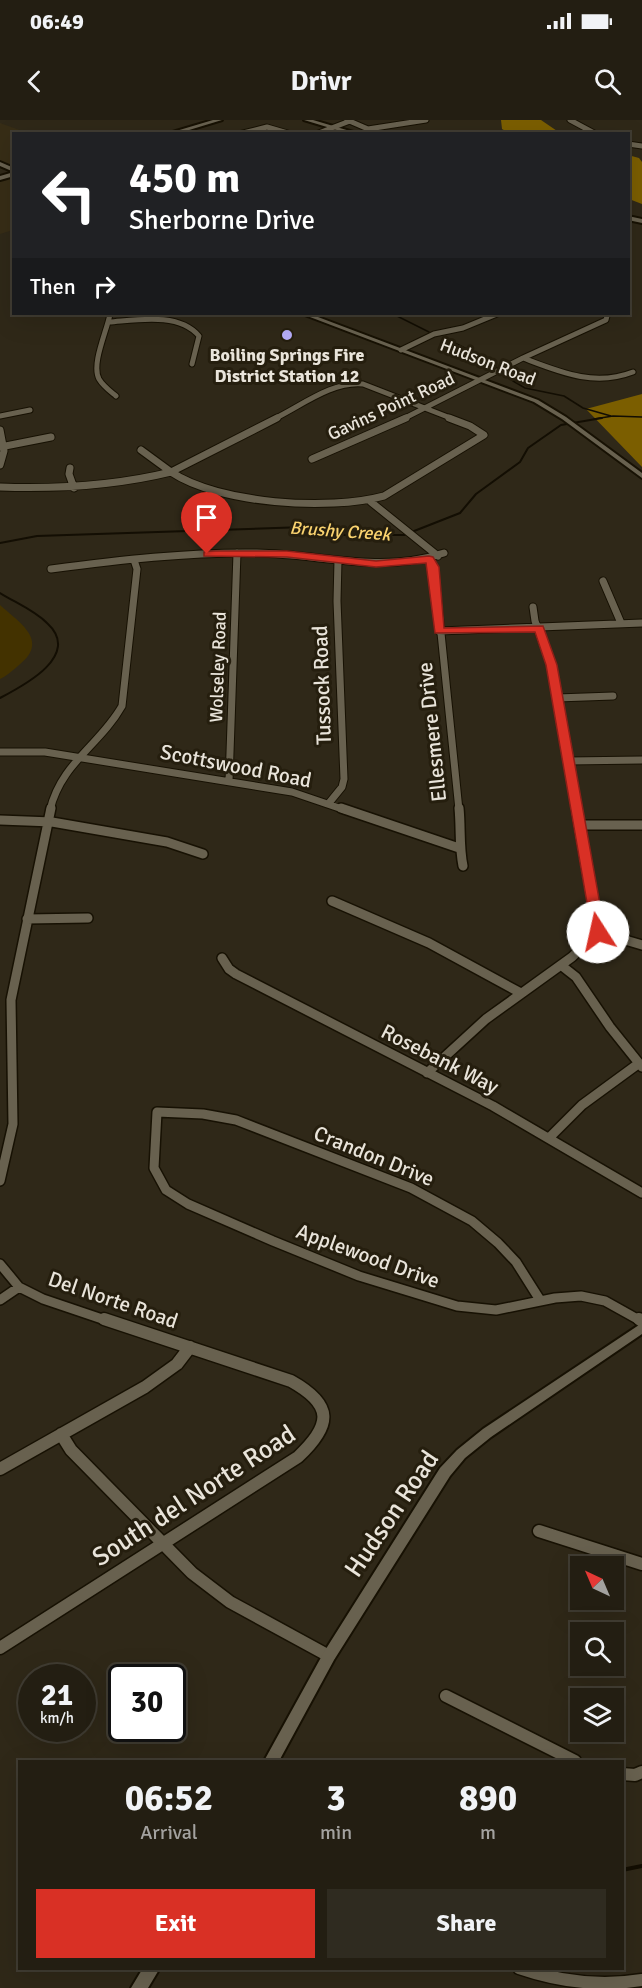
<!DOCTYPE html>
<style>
:root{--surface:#231e12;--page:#2f2b20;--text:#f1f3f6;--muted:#a3a29f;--line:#403c32;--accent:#d93025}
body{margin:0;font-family:Signika,sans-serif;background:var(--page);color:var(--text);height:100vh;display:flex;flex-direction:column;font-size:22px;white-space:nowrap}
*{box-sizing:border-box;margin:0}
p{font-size:20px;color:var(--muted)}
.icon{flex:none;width:33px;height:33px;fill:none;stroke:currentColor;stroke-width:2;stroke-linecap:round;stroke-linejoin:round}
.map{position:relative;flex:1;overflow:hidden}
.side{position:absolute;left:18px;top:1640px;width:606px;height:210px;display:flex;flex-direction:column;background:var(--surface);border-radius:0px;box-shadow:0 6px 24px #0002,0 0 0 2px var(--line)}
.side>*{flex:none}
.guide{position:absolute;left:12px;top:12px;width:618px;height:183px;border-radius:0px;box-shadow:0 6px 24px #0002,0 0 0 2px var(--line);background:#202124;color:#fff;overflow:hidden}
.needle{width:39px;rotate:316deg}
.controls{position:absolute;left:570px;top:1436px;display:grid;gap:12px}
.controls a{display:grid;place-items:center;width:54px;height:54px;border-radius:0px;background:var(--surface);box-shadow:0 6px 24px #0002,0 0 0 2px var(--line);font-size:30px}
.speed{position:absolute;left:18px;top:1544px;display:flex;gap:12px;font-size:30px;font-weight:700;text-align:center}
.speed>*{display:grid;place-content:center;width:78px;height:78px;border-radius:50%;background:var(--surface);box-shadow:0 6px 24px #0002,0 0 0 2px var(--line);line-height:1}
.speed small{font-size:15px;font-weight:400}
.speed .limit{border:3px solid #111;border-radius:9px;background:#fff;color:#111}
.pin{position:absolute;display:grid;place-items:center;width:51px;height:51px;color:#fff;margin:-62px -26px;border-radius:50% 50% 50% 0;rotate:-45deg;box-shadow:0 0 6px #0007}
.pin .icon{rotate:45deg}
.me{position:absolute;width:66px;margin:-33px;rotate:350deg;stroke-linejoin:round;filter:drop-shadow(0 0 4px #0008)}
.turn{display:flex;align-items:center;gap:21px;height:126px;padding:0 18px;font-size:27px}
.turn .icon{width:78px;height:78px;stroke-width:2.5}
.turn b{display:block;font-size:42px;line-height:51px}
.then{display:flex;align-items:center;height:57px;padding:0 18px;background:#0003;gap:12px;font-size:22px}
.eta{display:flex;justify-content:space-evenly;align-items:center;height:102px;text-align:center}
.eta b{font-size:36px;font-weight:700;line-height:42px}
.cta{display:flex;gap:12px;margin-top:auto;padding:12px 18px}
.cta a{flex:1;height:69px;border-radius:0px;background:var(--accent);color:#fff;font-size:24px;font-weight:700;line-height:69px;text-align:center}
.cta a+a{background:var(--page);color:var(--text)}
.status{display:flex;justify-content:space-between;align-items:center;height:42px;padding:0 30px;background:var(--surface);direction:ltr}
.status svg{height:16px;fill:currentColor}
header{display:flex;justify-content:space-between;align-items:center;height:78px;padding:0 18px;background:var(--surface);font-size:27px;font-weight:700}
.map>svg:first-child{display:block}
</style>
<div class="status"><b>06:49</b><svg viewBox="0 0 49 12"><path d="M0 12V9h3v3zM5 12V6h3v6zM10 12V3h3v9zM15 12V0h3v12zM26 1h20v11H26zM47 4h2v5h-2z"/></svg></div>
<header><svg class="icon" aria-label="back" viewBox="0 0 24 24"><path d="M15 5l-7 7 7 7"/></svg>Drivr<svg class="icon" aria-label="search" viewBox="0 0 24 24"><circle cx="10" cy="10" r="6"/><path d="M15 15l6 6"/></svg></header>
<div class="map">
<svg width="642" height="1868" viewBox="0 0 642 1868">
<rect width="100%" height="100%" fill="#2f2818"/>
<!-- built -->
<path fill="#372d16" d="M0 3 28 13 14 14 13 47 0 43Z
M13 57V110L0 114V61Z"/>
<!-- green -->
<path fill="#433200" d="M0 485C20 503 50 521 19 545 13 550 7 556 0 559Z"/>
<!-- forest -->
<path fill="#7b5e00" d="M501 0H541L560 13H509L502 9Z
M628 35 639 38 642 42V84L629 79Z
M642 274V347L586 289Z"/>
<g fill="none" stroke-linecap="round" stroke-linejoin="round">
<!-- stream-far2 -->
<path stroke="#130e03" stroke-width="1.5" d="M393 194 429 212
M449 220 488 240 496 247
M507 252 513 261 525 268 564 276 583 288 611 296
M594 299 613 296 642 297"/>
<!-- stream-far1 -->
<path stroke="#130e03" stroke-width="2" d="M0 423 37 416 305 407 345 415H404L460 393 476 374 520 342 528 328 561 305 602 298
M0 473C16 483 34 490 47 503 82 535 25 565 0 578"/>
<!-- stream -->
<path stroke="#130e03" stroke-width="4" d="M622 1750 642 1746"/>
<!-- minor-far3 casing -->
<g stroke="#171103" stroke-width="7">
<path id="minor-far3" d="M347 0 368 9 426 0
M570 0 596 14
M239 14 267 7 291 14
M316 14 350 1
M628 24 642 26
M110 194C107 211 91 244 99 259 103 266 110 271 116 276
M109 202C137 200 179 192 199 216L192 244
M401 230 434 214 463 208 497 194
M523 238C560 252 594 267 633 252
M0 296 30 290
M274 299C301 286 332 261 363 264L453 299
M403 299 523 238 606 200 607 196"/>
</g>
<!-- minor-far2 casing -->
<g stroke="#171103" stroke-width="9">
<path id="minor-far2" d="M0 310 4 331 0 345
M0 327 51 317
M141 330 171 352
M312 339 406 298
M70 348 69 354 74 368
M171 352C219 384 329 391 384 376L484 315 470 306 449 298
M171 352 277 298
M0 367C58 369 114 366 171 352
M371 382 438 436
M429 440 433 447 436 464 459 690
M51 449C119 440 188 432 257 433 323 434 379 454 444 433
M603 461 621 503
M533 487 535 501 551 545 576 690
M439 511 642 503
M557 578 613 576
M0 632H45L292 672 345 690
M568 641 642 640
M229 661 237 433
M329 683 342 667 344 659 337 481 338 440
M50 690C61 643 100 625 122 586L137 449 134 440"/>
</g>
<!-- minor-far1 casing -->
<g stroke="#171103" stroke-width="12">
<path id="minor-far1" d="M341 688 459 728
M459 688C461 708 459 727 463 746
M0 700 52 702 167 722 203 734
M579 705H642
M332 781 429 823 519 872
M27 799 88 798
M598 812 642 825
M222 838 229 849 236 854 493 986 642 1073
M562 846 576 857 610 907 642 947
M427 953 486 899 572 837 598 812 576 688
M550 1017 582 985 638 944
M0 1061 13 1004 11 880 51 688
M0 1144 19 1167 43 1179 108 1201
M0 1180 19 1167
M540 1180 516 1142 498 1123 472 1101 411 1068 236 1000 203 994 157 992 154 1048 166 1070 188 1084 273 1121 359 1156 457 1186 496 1190 555 1178 581 1176 605 1181 641 1201"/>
</g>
<!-- minor casing -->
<g stroke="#171103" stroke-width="15">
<path id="minor" d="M639 1199 642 1201
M61 1314 71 1330 192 1453 230 1482 329 1536
M0 1349 145 1267 177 1244 190 1227
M539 1411 642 1444
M0 1528 298 1337C332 1305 334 1285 291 1261L104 1199
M446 1576 575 1641
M622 1654 635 1655 642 1652
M519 1848C560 1862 599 1867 642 1860"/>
</g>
<!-- tertiary casing -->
<g stroke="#171103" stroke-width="4">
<path id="tertiary" d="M213 0H222L176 14H166Z
M304 0H313L360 14H350Z
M0 42 14 48V52L0 46Z
M14 52V56L0 60V56Z
M628 96 642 99V103L628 100Z
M302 194H310L538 280 566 297 642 353V358L562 299 534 282Z
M642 1203V1214L491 1317 465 1338 450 1356 334 1540 279 1641H264L324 1532 440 1348 457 1330 483 1309Z
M143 1848H160L148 1868H131Z"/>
</g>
<!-- minor-far3 -->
<use href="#minor-far3" stroke="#68614f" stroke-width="5"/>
<!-- minor-far2 -->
<use href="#minor-far2" stroke="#68614f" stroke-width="7"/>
<!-- minor-far1 -->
<use href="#minor-far1" stroke="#68614f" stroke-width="9"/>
<!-- minor -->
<use href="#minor" stroke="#68614f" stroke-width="12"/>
<!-- tertiary -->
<use href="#tertiary" fill="#68614f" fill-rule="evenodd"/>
</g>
<!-- route -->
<path fill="#d93025" stroke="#8d1f18" stroke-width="1.5" d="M207 431H287L376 441 429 436 433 437 439 447 444 508 543 506 557 545 605 812 603 815 598 816 592 812 546 545 535 512 435 513 426 443 376 447 287 437 204 436V432Z"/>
<!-- markers -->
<circle fill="#b5acf8" stroke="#251e0e" stroke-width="2" cx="287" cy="215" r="6"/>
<g text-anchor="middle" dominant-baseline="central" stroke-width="6" stroke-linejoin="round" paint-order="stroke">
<!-- far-poi labels -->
<g font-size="18" font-weight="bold" fill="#e9e4da" stroke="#251e0e">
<text x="287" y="235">Boiling Springs Fire<tspan x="287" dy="21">District Station 12</tspan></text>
</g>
<!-- far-street labels -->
<g font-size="18" fill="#e9e4da" stroke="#251e0e">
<text transform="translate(488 242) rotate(21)">Hudson Road</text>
<text transform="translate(391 286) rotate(-25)">Gavins Point Road</text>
<text transform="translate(218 547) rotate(-88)">Wolseley Road</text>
</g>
<!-- far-water labels -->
<g font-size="18" font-style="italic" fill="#fad36f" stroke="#251e0e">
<text transform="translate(340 411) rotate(4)">Brushy Creek</text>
</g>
<!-- street labels -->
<g font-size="21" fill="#e9e4da" stroke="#251e0e">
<text transform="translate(322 565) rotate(-92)">Tussock Road</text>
<text transform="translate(432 612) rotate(-96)">Ellesmere Drive</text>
<text transform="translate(236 646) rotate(11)">Scottswood Road</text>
<text transform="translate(440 939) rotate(27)">Rosebank Way</text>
<text transform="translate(374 1036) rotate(22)">Crandon Drive</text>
<text transform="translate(368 1136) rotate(20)">Applewood Drive</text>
<text transform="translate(113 1180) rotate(19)">Del Norte Road</text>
</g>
<!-- near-street labels -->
<g font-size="26" fill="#e9e4da" stroke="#251e0e">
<text transform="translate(194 1376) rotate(-33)">South del Norte Road</text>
<text transform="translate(392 1394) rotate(-56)">Hudson Road</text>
</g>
</g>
</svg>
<div class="controls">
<a><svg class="needle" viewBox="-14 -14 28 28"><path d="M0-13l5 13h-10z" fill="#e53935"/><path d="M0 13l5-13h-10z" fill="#a3a29f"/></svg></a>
<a><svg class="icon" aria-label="search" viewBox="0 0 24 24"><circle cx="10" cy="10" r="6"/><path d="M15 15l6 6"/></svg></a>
<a><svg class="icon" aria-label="layers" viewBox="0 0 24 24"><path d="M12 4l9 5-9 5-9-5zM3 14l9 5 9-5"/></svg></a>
</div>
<div class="speed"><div>21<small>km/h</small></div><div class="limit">30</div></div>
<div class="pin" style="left:207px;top:434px;background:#d93025"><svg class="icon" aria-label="arrive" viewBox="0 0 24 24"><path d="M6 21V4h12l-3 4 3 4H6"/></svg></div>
<svg class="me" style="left:598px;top:812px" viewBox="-20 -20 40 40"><circle r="19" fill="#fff"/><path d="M0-13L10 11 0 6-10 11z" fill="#d93025"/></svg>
<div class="guide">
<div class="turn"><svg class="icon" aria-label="left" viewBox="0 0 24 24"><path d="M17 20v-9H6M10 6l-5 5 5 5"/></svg><div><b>450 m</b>Sherborne Drive</div></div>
<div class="then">Then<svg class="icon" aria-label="right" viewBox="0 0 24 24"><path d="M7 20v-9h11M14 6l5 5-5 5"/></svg></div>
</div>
<section class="side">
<div class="eta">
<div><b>06:52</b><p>Arrival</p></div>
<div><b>3</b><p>min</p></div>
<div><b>890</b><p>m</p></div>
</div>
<div class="cta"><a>Exit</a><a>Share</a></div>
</section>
</div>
